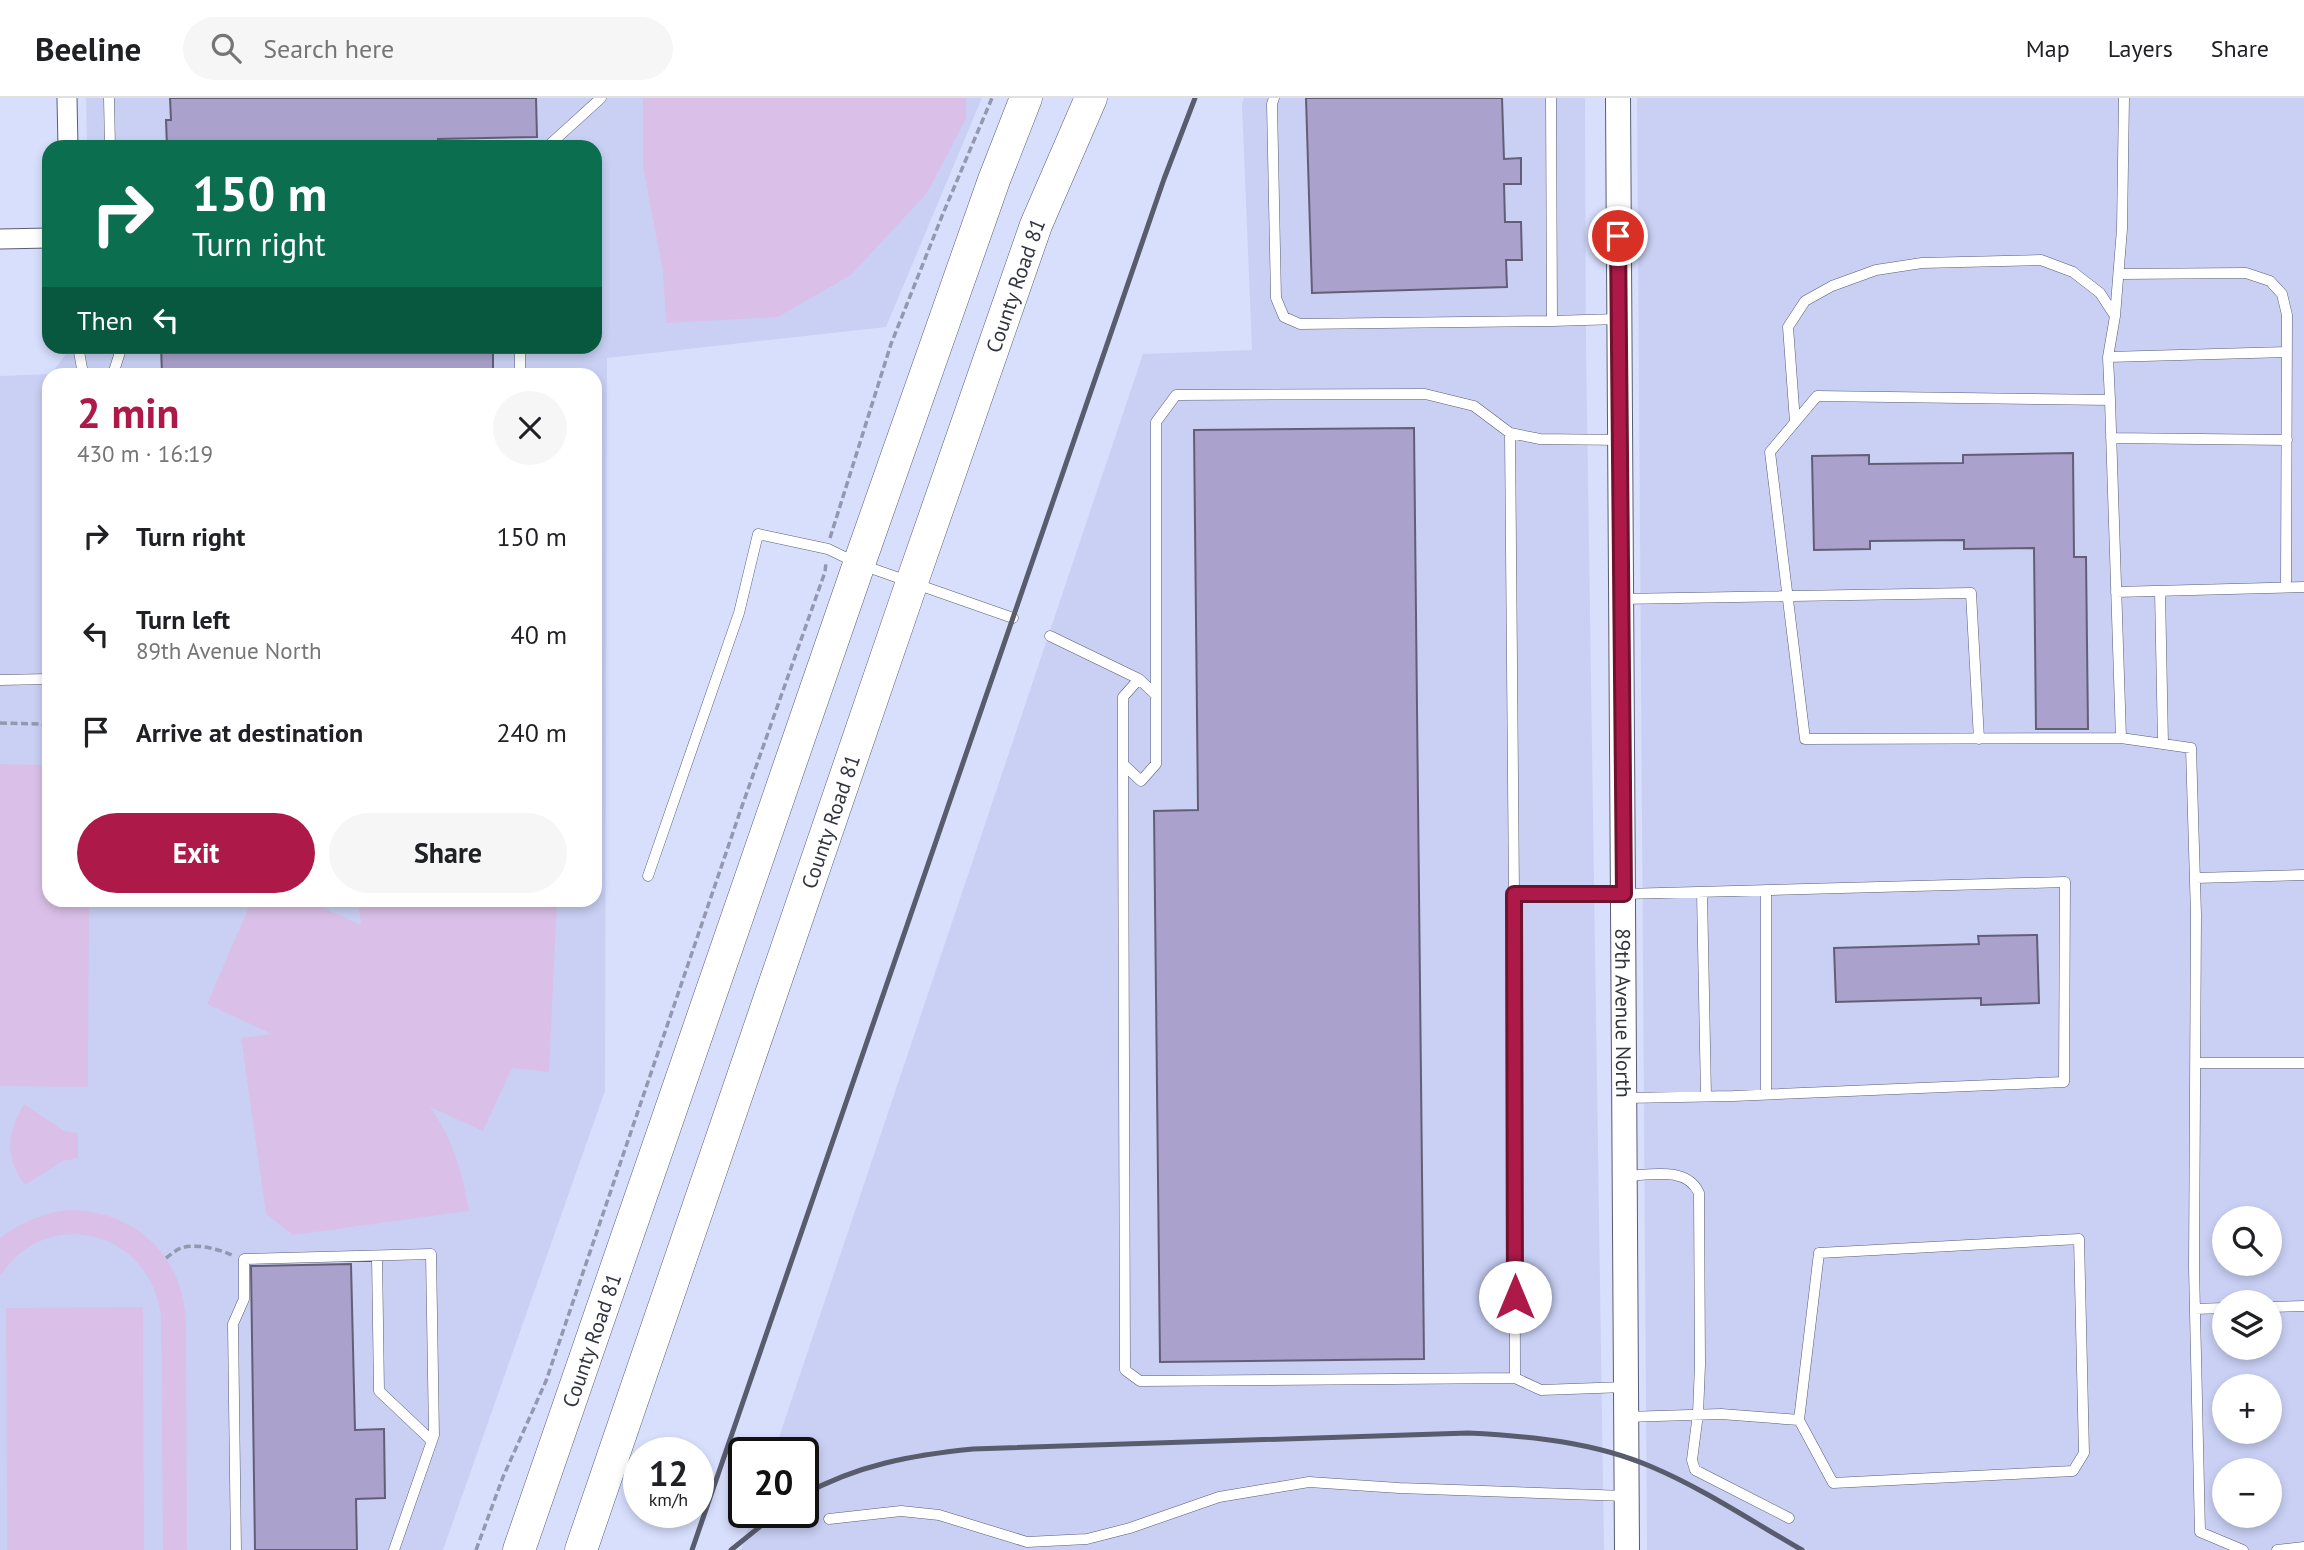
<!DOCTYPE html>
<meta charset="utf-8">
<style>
:root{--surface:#fff;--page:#f6f6f6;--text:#202124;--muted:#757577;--line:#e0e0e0;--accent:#ad1a49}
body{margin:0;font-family:"PT Sans",sans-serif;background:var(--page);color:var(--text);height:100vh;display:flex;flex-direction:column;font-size:26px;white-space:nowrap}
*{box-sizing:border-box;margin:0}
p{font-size:23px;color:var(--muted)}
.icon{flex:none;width:38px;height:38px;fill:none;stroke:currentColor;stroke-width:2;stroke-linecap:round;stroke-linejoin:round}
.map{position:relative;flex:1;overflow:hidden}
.panel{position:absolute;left:42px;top:270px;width:560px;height:539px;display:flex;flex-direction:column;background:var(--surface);border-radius:21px;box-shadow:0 4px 10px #0003}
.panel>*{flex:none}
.top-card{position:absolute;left:42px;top:42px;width:560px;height:214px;border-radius:21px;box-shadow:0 4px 10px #0003;background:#0b6e4f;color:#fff;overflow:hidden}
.tools{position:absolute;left:2212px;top:1108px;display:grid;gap:14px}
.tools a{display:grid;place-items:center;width:70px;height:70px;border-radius:50%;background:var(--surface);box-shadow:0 4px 10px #0003;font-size:35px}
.speed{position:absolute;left:623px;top:1339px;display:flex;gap:14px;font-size:35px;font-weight:700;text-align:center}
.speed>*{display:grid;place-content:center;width:91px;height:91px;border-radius:50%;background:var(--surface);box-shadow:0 4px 10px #0003;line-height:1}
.speed small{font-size:18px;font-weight:400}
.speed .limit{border:4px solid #111;border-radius:10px;background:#fff;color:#111}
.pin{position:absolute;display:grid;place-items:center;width:60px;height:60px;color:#fff;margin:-30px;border:4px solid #fff;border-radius:50%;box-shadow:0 2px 7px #0007}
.me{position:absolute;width:77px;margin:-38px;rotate:0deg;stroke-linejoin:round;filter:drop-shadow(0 0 5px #0008)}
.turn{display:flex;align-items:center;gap:24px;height:147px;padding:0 35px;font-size:32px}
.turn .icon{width:91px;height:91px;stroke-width:2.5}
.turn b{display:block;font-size:49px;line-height:60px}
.then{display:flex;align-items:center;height:66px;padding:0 35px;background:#0003;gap:14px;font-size:26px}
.round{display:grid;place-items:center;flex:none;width:74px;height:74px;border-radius:37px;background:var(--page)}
.head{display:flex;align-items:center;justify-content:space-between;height:119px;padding:0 35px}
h1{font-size:42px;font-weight:600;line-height:52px;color:var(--accent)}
.primary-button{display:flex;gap:14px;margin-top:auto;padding:14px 35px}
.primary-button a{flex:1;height:80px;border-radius:42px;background:var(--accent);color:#fff;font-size:28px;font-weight:600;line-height:80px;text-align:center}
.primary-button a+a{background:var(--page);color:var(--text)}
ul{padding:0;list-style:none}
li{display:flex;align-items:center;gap:21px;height:98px;padding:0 35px}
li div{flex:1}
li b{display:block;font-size:26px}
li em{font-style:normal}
header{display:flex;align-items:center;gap:42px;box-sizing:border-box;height:98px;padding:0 35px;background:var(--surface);border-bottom:2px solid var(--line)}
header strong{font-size:33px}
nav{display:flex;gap:38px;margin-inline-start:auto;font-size:24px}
.search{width:490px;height:63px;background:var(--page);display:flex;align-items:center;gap:18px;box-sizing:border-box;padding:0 24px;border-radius:38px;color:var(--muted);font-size:26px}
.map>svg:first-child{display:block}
</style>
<header>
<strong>Beeline</strong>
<div class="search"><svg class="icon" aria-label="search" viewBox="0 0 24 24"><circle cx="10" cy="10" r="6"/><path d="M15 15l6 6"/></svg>Search here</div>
<nav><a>Map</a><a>Layers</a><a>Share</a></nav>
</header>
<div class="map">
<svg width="2304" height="1452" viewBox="0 0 2304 1452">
<rect width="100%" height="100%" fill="#d8dffd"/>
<!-- built -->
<path fill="#c9d0f4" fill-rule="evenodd" d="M86 0H982L886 229 607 260 605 993 443 1452H0V278L51 276 71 249 595 248V49H87ZM49 276H595V802H49Z
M1244 0H1585L1586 247 1604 1452H741L754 1414H803V1354H774L1143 256 1252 252 1242 6Z
M1637 0H2304V1452H1647ZM2224 1120H2270V1166H2224ZM2224 1204H2270V1250H2224ZM2224 1288H2270V1334H2224ZM2224 1372H2270V1418H2224Z"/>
<!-- green -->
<path fill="#dac0e8" d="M643 0H966V21L927 95 851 177 778 219 666 225 663 174 643 69Z
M0 666 49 667V802H89L88 989 0 988Z
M252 802H305L361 827 358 802H557L549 974 512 970 483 1033 430 1009C453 1041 463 1075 469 1113L293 1137 266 1116 241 940 272 936 207 906Z
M24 1006 64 1033 78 1035V1060L63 1063 25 1087C4 1060 7 1034 24 1006Z
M66 1112C133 1111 183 1155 186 1224L187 1452H163L161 1218C151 1134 48 1105 0 1178V1140C20 1125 40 1116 66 1112Z
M143 1209 144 1452H7L6 1210Z"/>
<!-- building -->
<path fill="#aaa1cc" stroke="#635e78" stroke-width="2" d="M170 0H536L537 39 438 41V49H167L166 22H171Z
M1306 0H1502L1504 61 1521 60V86H1504L1505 124H1521L1522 162H1506L1507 189 1312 195Z
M161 248H493V276H402V272L329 274V276H162Z
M1414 330 1424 1261 1160 1264 1154 713 1198 712 1194 332Z
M2073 355 2074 459H2086L2088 631H2036L2034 450 1964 451V442L1870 443V451L1814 452 1812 358 1869 357V366L1963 365V357Z
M2037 837 2039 905 1981 907V900L1836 904 1834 850 1979 846 1978 838Z
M351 1166 355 1332 384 1331 385 1400 356 1401 357 1452H255L251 1168Z"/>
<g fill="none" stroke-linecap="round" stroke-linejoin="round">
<!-- service casing -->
<g stroke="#585d77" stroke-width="11">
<path id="service" d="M109 0 110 49
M1274 0 1272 6 1276 200 1284 219 1300 226 1552 223
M1551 0 1552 223 1619 221
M547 49 601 0
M2119 176 2246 175 2270 183 2282 196 2287 217 2286 489
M78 248 83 276
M520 248V276
M2108 259 2287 254
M113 276 122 248
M2110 302 1817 298 1770 354 1805 641 2121 640 2110 302 2108 259 2115 218 2122 131 2124 0
M1795 324 1788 229 1805 203 1832 188 1876 172 1922 165 2041 162 2073 174 2100 195 2115 218
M1510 335 1514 796H1624L2065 784 2064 984 1733 998 1626 1000
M2111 340 2287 342
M2160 493 2163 646
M2116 494 2304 489
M1621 501 1971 495 1979 641
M1050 538 1139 581 1156 597V666L1141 683 1123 666V599L1139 581
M0 582 49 581
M1156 597V324L1176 297 1425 296 1474 308 1510 335 1540 341 1620 342
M2121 640 2191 650 2196 817 2194 1170 2200 1434 2243 1452
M1123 666 1125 1272 1140 1283 1515 1280
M648 778 739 515 758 436 828 451 859 466 1013 520
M2195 780 2304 777
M1766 792V996
M1702 794 1706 998
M1514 796 1515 1280 1541 1292 1626 1289
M2195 965H2304
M1626 1078C1651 1077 1687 1068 1699 1095L1700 1267 1698 1316 1692 1362 1695 1372 1789 1420
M377 1158 379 1293 432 1343
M2270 1209 2304 1208
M2195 1211 2224 1210
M1626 1319 1721 1316 1799 1322 1833 1385 2073 1373 2084 1355 2079 1141 1819 1155 1799 1322
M829 1421 901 1413 939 1417 1027 1444 1087 1441 1130 1430 1219 1399 1309 1384 1399 1390 1626 1398
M236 1452 233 1226 244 1201V1161L431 1156 434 1337 394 1452
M2277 1452 2304 1449"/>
</g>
<!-- minor casing -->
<g stroke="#585d77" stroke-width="21">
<path id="minor" d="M67 0 68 49
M0 141 49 140"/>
</g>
<!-- tertiary casing -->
<g stroke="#585d77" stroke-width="26">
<g id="tertiary">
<path id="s1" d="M1618 0 1627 1452"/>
</g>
</g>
<!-- trunk casing -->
<g stroke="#585d77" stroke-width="33">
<g id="trunk">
<path id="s2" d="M519 1452 859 466 994 82 1026 0"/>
<path id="s3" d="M581 1452 912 484 1036 127 1091 0"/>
</g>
</g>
<!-- path -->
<path stroke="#9398af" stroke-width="3.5" stroke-dasharray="7 3.5" stroke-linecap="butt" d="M830 440 891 246 942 118 992 0
M0 625 42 626 49 631
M166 1160C170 1157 176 1152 181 1150 196 1145 218 1151 232 1157
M476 1452 503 1379 546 1283 741 711 825 474 826 465"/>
<!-- service -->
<use href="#service" stroke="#fff" stroke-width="10"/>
<!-- minor -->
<use href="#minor" stroke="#fff" stroke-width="19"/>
<!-- tertiary -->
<use href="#tertiary" stroke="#fff" stroke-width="24"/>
<!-- trunk -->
<use href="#trunk" stroke="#fff" stroke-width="32"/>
<!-- rail -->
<path stroke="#595c6d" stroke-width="5" d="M803 1397C857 1367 912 1357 973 1351L1468 1335C1530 1338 1594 1344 1652 1369 1704 1391 1753 1424 1802 1452
M692 1452 1164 81 1195 0
M731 1452 778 1414"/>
</g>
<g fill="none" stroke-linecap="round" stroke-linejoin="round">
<!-- route casing -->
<g stroke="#70112f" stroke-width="18">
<path id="route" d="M1515 1199 1514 796H1624L1618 138"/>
</g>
<!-- route -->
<use href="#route" stroke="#ad1a49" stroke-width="12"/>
</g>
<g text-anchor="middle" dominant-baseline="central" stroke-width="7" stroke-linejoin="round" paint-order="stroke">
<!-- street labels -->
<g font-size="21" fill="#323440" stroke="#fff">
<text stroke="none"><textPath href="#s3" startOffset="1337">County Road 81</textPath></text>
<text stroke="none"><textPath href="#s3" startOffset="770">County Road 81</textPath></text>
<text stroke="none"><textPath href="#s1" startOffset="915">89th Avenue North</textPath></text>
<text stroke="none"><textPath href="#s2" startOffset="222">County Road 81</textPath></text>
</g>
</g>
</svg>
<div class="tools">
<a><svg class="icon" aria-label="search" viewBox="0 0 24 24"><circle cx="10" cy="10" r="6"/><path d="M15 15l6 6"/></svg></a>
<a><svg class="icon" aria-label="layers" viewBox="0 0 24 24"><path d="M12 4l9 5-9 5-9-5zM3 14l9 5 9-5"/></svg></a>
<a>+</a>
<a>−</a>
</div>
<div class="speed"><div>12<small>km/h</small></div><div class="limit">20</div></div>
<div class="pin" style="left:1618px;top:138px;background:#d93025"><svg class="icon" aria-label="arrive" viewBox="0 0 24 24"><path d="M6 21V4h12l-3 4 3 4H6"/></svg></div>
<svg class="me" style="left:1515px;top:1199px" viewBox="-20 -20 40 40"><circle r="19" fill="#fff"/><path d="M0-13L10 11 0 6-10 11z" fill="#ad1a49"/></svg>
<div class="top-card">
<div class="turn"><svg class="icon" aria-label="right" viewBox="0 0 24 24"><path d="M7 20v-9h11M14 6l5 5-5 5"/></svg><div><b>150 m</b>Turn right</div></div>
<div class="then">Then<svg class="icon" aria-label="left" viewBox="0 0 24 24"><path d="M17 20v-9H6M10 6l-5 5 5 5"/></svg></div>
</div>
<section class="panel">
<div class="head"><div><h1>2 min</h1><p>430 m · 16:19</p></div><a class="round"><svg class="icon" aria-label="close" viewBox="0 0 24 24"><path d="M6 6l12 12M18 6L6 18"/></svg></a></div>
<ul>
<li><svg class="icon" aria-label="right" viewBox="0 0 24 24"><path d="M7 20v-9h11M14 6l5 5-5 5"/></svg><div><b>Turn right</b></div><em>150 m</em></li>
<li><svg class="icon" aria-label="left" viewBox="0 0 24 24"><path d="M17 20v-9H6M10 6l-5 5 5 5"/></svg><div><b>Turn left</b><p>89th Avenue North</p></div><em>40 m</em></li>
<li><svg class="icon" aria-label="arrive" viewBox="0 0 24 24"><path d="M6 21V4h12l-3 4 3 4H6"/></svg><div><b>Arrive at destination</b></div><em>240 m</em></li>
</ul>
<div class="primary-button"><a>Exit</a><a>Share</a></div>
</section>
</div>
